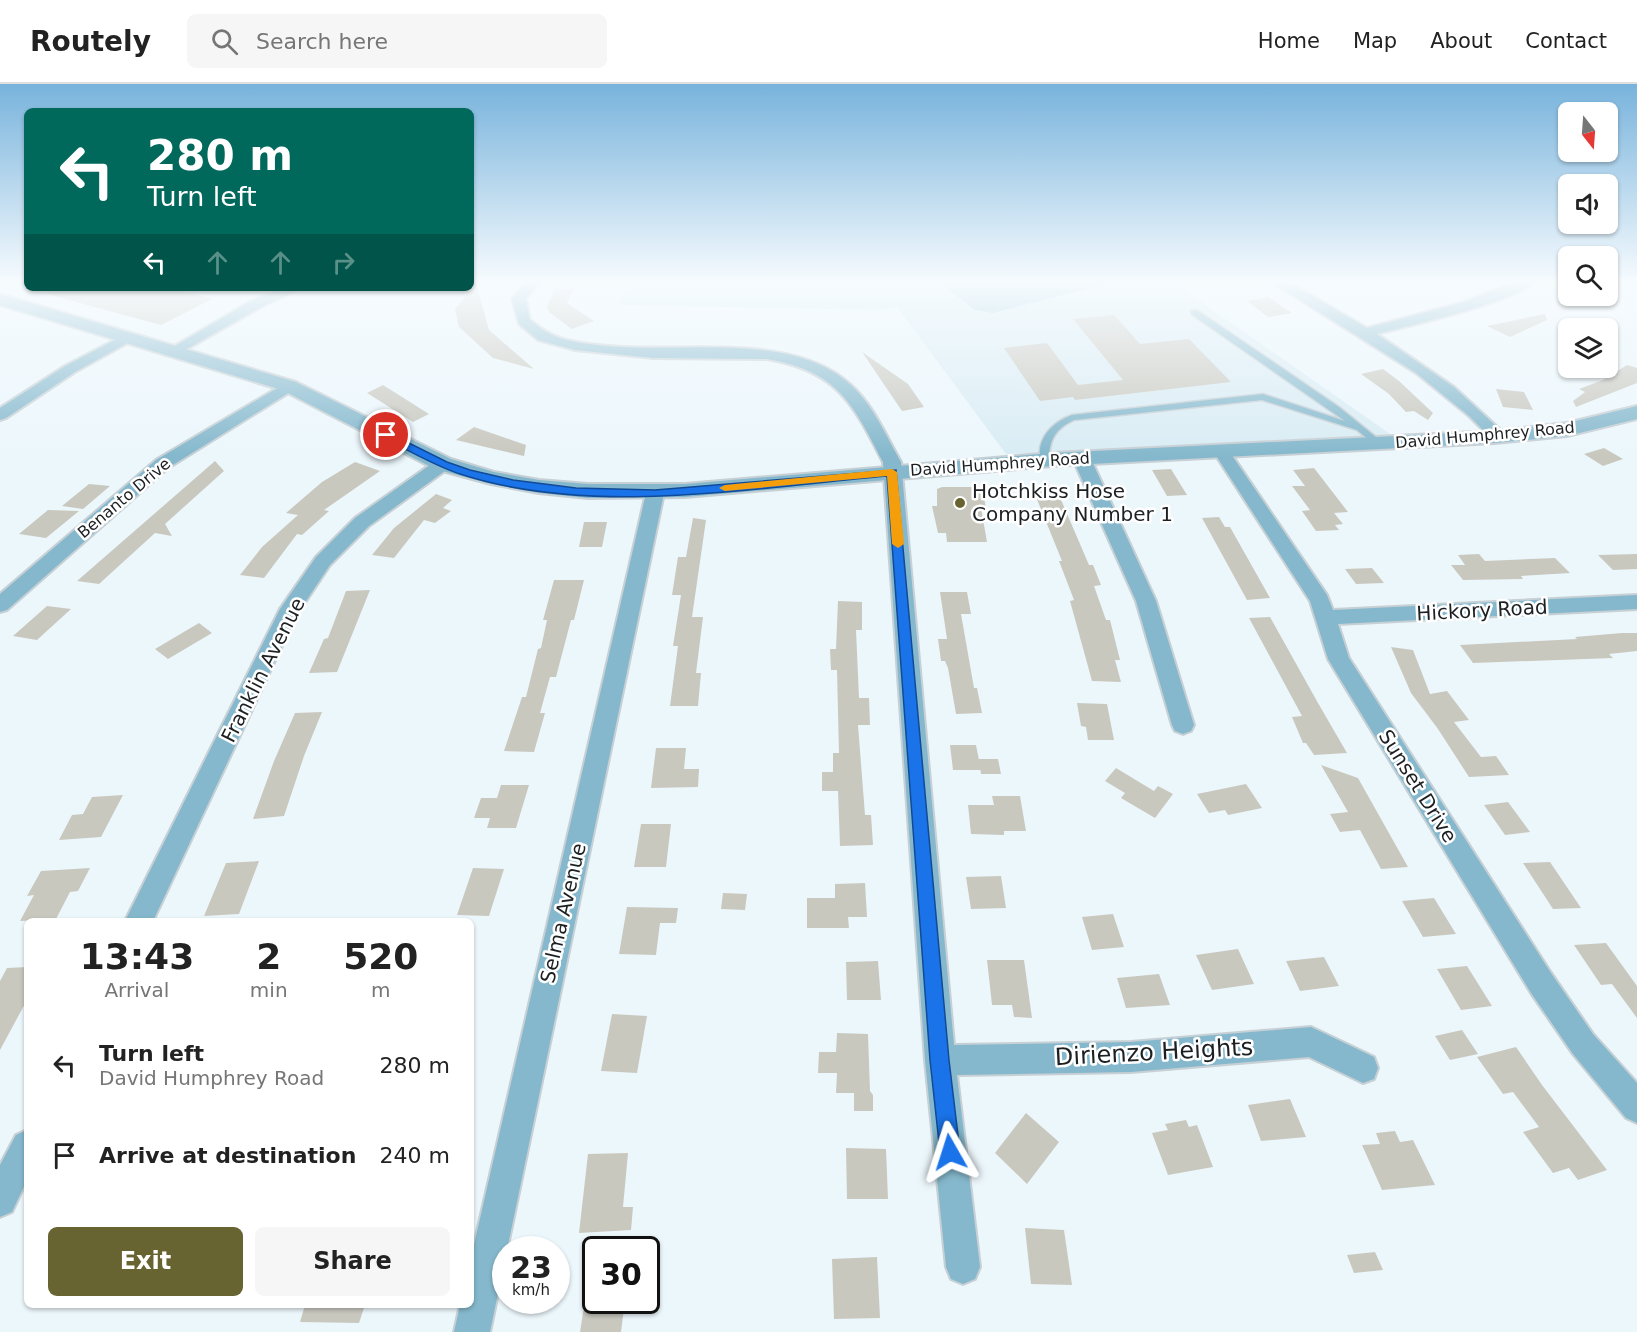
<!DOCTYPE html>
<style>
:root{--surface:#fff;--page:#f6f6f6;--text:#222;--muted:#767676;--line:#e0e0e0;--accent:#686431}
body{margin:0;font-family:"DejaVu Sans",sans-serif;background:var(--page);color:var(--text);height:100vh;display:flex;flex-direction:column;font-size:22px;white-space:nowrap}
*{box-sizing:border-box;margin:0}
p{font-size:20px;color:var(--muted)}
.icon{flex:none;width:33px;height:33px;fill:none;stroke:currentColor;stroke-width:2;stroke-linecap:round;stroke-linejoin:round}
.map{position:relative;flex:1;overflow:hidden}
.sheet{position:absolute;left:24px;top:834px;width:450px;height:390px;display:flex;flex-direction:column;background:var(--surface);border-radius:9px;box-shadow:0 2px 4px #0004}
.sheet>*{flex:none}
.guide{position:absolute;left:24px;top:24px;width:450px;height:183px;border-radius:9px;box-shadow:0 2px 4px #0004;background:#00695c;color:#fff;overflow:hidden}
.needle{width:39px;rotate:163deg}
.controls{position:absolute;left:1558px;top:18px;display:grid;gap:12px}
.controls a{display:grid;place-items:center;width:60px;height:60px;border-radius:9px;background:var(--surface);box-shadow:0 2px 4px #0004;font-size:30px}
.speed{position:absolute;left:492px;top:1152px;display:flex;gap:12px;font-size:30px;font-weight:700;text-align:center}
.speed>*{display:grid;place-content:center;width:78px;height:78px;border-radius:50%;background:var(--surface);box-shadow:0 2px 4px #0004;line-height:1}
.speed small{font-size:15px;font-weight:400}
.speed .limit{border:3px solid #111;border-radius:9px;background:#fff;color:#111}
.pin{position:absolute;display:grid;place-items:center;width:51px;height:51px;color:#fff;margin:-26px;border:3px solid #fff;border-radius:50%;box-shadow:0 2px 6px #0007}
.me{position:absolute;width:66px;margin:-33px;rotate:354deg;stroke-linejoin:round;filter:drop-shadow(0 0 4px #0008)}
.turn{display:flex;align-items:center;gap:21px;height:126px;padding:0 24px;font-size:27px}
.turn .icon{width:78px;height:78px;stroke-width:2.5}
.turn b{display:block;font-size:42px;line-height:51px}
.lanes{display:flex;align-items:center;height:57px;padding:0 24px;background:#0003;justify-content:center;gap:30px;direction:ltr}
.lanes .off{opacity:.35}
.eta{display:flex;justify-content:space-evenly;align-items:center;height:102px;text-align:center}
.eta b{font-size:36px;font-weight:600;line-height:42px}
.button{display:flex;gap:12px;margin-top:auto;padding:12px 24px}
.button a{flex:1;height:69px;border-radius:9px;background:var(--accent);color:#fff;font-size:24px;font-weight:600;line-height:69px;text-align:center}
.button a+a{background:var(--page);color:var(--text)}
ul{padding:0;list-style:none}
li{display:flex;align-items:center;gap:18px;height:90px;padding:0 24px}
li div{flex:1}
li b{display:block;font-size:22px}
li em{font-style:normal}
header{display:flex;align-items:center;gap:36px;box-sizing:border-box;height:84px;padding:0 30px;background:var(--surface);border-bottom:2px solid var(--line)}
header strong{font-size:28px}
nav{display:flex;gap:33px;margin-inline-start:auto;font-size:21px}
.search{width:420px;height:54px;background:var(--page);display:flex;align-items:center;gap:15px;box-sizing:border-box;padding:0 21px;border-radius:9px;color:var(--muted);font-size:22px}
.map>svg:first-child{display:block}
</style>
<header>
<strong>Routely</strong>
<div class="search"><svg class="icon" aria-label="search" viewBox="0 0 24 24"><circle cx="10" cy="10" r="6"/><path d="M15 15l6 6"/></svg>Search here</div>
<nav><a>Home</a><a>Map</a><a>About</a><a>Contact</a></nav>
</header>
<div class="map">
<svg width="1637" height="1248" viewBox="0 0 1637 1248">
<rect width="100%" height="100%" fill="#ecf7fc"/>
<!-- built -->
<path fill="#d9ecf4" d="M643 197H1171L1393 352 1006 370 897 223 882 226 619 221 621 213Z"/>
<!-- green -->
<path fill="#a1ccde" d="M938 197H1118L993 229 975 226Z"/>
<!-- building -->
<path fill="#c9c8bf" d="M476 200 489 246 534 285 493 274 459 243 455 225Z
M48 204H171L212 215 161 241 47 210Z
M555 205H573L567 219 594 237 572 245 549 228 547 223Z
M1268 213 1292 229 1268 233 1247 217Z
M1545 230 1547 236 1510 253 1487 242Z
M1114 231 1140 260 1189 255 1231 298 1075 316 1073 313 1040 317 1004 264 1047 259 1078 301 1123 296 1073 235Z
M862 268 908 300 924 323 902 327Z
M1627 281 1637 284V299L1576 323 1573 317 1585 308 1579 305 1603 296Z
M1383 285 1399 297 1433 329 1428 336 1414 327 1406 328 1389 310 1361 290Z
M383 301 429 330 413 338 367 309Z
M1496 305 1524 308 1533 326 1503 323Z
M474 343 526 361 524 372 456 356Z
M1604 364 1623 375 1603 382 1584 370Z
M215 377 224 387 165 440 172 452 155 449 99 500 77 497Z
M355 378 380 387 324 426 329 427 302 451 297 450 264 494 240 491 262 463 298 431 286 429 322 398Z
M1314 384 1348 428 1334 429 1343 440 1335 441 1339 446 1316 447 1302 427 1310 426 1292 402H1305L1293 386Z
M1171 385 1187 411 1167 412 1152 386Z
M89 400 110 402 83 425 62 422Z
M1050 401 1056 404 1089 481H1093L1101 501 1094 502 1106 536H1110L1120 576H1115L1121 598 1092 597 1070 517 1074 516 1059 477H1062L1032 403Z
M942 403H982L986 424H981L987 458H947L946 449H938L932 422H937V405Z
M436 410 452 416 443 424 451 427 435 439 424 436 394 474 372 471 394 444Z
M48 426 79 427 46 454 19 450Z
M1219 433 1225 443H1230L1270 514 1247 516 1202 434Z
M693 434 706 436 692 533H703L696 589H701L698 622H670L678 562H673L681 511H672L678 473H686Z
M584 438H607L602 463H579Z
M1479 470 1485 477 1555 474 1570 489 1521 492 1523 495 1463 496 1451 481H1465L1458 471Z
M1637 470V485L1613 486 1598 471Z
M1372 484 1384 499 1356 500 1345 485Z
M554 496H584L574 536H571L556 593H550L540 629H545L534 668 504 667 522 613H526L538 565 541 564 547 536H543Z
M370 506 337 588 309 589 324 555 328 554 346 507Z
M940 508H967L971 530H961L974 604H977L982 629 956 630 948 584 945 577H941L938 555H947Z
M838 517 862 518V546H856L859 614H869L870 641H858L865 731H871L873 761 840 762 838 707H822V688H833V669H839L837 586H831L830 565H836Z
M47 522 71 525 37 556 13 552Z
M1270 533 1318 619 1347 669 1314 671 1306 659H1303L1292 633 1302 632 1249 534Z
M199 539 212 549 168 575 155 565Z
M1622 549H1637V567L1609 570 1613 574 1473 579 1460 561 1577 555 1575 553Z
M1391 563 1413 566 1430 610 1447 607 1469 636 1454 638 1481 673 1496 672 1509 691 1469 693 1438 645 1411 609Z
M1077 619 1107 620 1114 656H1088L1086 643 1081 642Z
M322 628 304 672 284 732 253 735 274 677 295 629Z
M950 661H976L981 686H953Z
M656 664H686L684 685H699L698 703 651 704Z
M979 675H998L1001 690H981Z
M1321 681 1358 694 1408 783 1381 785 1360 746 1340 748 1330 730 1348 728Z
M1116 684 1154 707 1158 702 1173 710 1155 734 1121 714 1125 709 1105 697Z
M1246 700 1262 724 1228 731 1225 726 1209 729 1197 710Z
M501 701H529L516 744H487L490 734H474L481 714H497Z
M123 711 101 753 59 756 72 731 83 730 92 713Z
M992 712H1020L1026 747H1004V751L971 750 968 721H994Z
M1508 718 1530 748 1505 751 1484 721Z
M641 740H671L666 783H634Z
M259 777 239 830 204 832 226 779Z
M1550 778 1581 824 1553 825 1523 779Z
M90 784 78 807 70 808 56 835 20 837 34 811 27 812 41 787Z
M473 784 504 785 489 832 457 831Z
M1001 792 1006 824 971 825 966 793Z
M865 799 867 833H848L849 844H807V814H835V800Z
M723 809 747 810 745 826 721 825Z
M1434 814 1456 850 1423 853 1402 817Z
M627 823 678 824 676 839H660L656 871 619 870Z
M1113 830 1124 863 1092 866 1082 833Z
M1606 859 1637 902V934L1612 900 1601 901 1574 861Z
M1238 865 1254 900 1212 906 1196 871Z
M1324 873 1339 902 1300 907 1286 877Z
M987 876H1024L1032 934 1014 933 1012 921H992Z
M878 877 881 916H847L846 878Z
M1467 882 1492 922 1461 926 1437 885Z
M27 883V916L0 966V897L7 884Z
M1159 890 1170 921 1126 924 1117 894Z
M612 930 647 932 637 989 601 987Z
M1462 946 1478 970 1450 976 1435 952Z
M837 949 868 950 870 1007 873 1011V1027H854V1009H836L837 989H818L819 968H836Z
M1516 963 1542 1001 1607 1086 1578 1096 1569 1084 1553 1089 1523 1048 1539 1043 1513 1008 1503 1010 1477 973Z
M1290 1015 1306 1053 1261 1057 1248 1021Z
M1026 1029 1059 1058 1027 1100 995 1069Z
M1186 1036 1189 1043 1197 1041 1213 1083 1168 1091 1152 1049 1168 1046 1165 1040Z
M1395 1047 1400 1058 1413 1056 1435 1101 1382 1106 1362 1061 1380 1060 1376 1049Z
M846 1064 886 1065 888 1115H847Z
M628 1069 623 1123H633L631 1146 579 1149 588 1070Z
M1025 1144 1064 1146 1072 1201 1031 1200Z
M1375 1168 1383 1186 1354 1189 1347 1171Z
M877 1173 880 1234 834 1235 832 1175Z
M585 1216H625L621 1248H580Z
M305 1221H365L359 1239 300 1238Z"/>
<g fill="none" stroke-linecap="round" stroke-linejoin="round">
<!-- service casing -->
<g stroke="#c7d0d5" stroke-width="3">
<path id="service" d="M1191 226H1197L1339 323 1382 358V362H1376L1357 346 1262 316 1074 336C1055 345 1049 356 1049 376L1047 378H1041C1035 356 1052 338 1072 331L1263 310 1345 337 1191 230Z"/>
</g>
<!-- minor casing -->
<g stroke="#c7d0d5" stroke-width="4">
<path id="minor" d="M527 197H541L526 215 530 236C536 240 542 246 549 249 563 257 582 259 598 261 675 271 791 245 851 301 874 322 886 352 901 378L954 961 1131 958 1311 943 1374 973 1378 984 1374 995 1363 999 1309 973 1131 988 957 991 980 1183 975 1195 963 1200 951 1195 946 1183 925 976 883 378C853 320 838 287 767 275L653 274 575 266 538 256 519 240 512 215Z
M1270 197H1287L1367 244 1464 218 1517 197H1536C1515 218 1409 242 1377 250L1454 303 1507 352 1505 356H1493L1469 332 1416 289Z
M283 204H302L261 223 180 269H170L168 266 251 217Z
M128 249 133 250 135 253 133 256 75 288 6 334 0 336V324L65 282Z
M289 297 295 299 297 302 295 305 168 384 7 526 0 528V510L156 376Z
M1221 362 1227 363 1229 367 1327 511 1333 526 1637 511V525L1338 540 1349 574 1551 889 1593 950 1637 999V1039L1626 1034 1573 970 1531 909 1328 575 1310 517 1213 367 1215 363Z
M1081 368 1087 369 1090 373 1156 517 1194 641 1191 647 1183 650 1175 647 1172 641 1136 517 1072 373 1075 369Z
M443 375 449 376 452 380 449 384 369 442 330 481 296 532 153 837H125L280 525 316 473 355 434 437 376Z
M655 404 661 405 664 409 490 1248H454L460 1221H471V1174L646 409 649 405Z
M27 1046V1096L12 1128 0 1133V1081L16 1051Z"/>
</g>
<!-- tertiary casing -->
<g stroke="#c7d0d5" stroke-width="4">
<path id="tertiary" d="M0 210 296 298 451 375 494 388 539 396 588 400H685L1053 369 1495 347 1567 339 1637 322V335L1567 352 1495 359 1053 382 685 413 588 414 539 409 491 400 435 385 282 306 0 221Z"/>
</g>
<!-- service -->
<use href="#service" fill="#85b8cc" fill-rule="evenodd"/>
<!-- minor -->
<use href="#minor" fill="#85b8cc" fill-rule="evenodd"/>
<!-- tertiary -->
<use href="#tertiary" fill="#85b8cc" fill-rule="evenodd"/>
</g>
<!-- sky -->
<linearGradient id="sky" x2="0" y2="1"><stop stop-color="#78b3dc"/><stop offset="0.53" stop-color="#f6fbfe"/><stop offset="1" stop-color="#f6fbfe" stop-opacity="0"/></linearGradient>
<rect width="1637" height="372" fill="url(#sky)"/>
<!-- route -->
<path fill="#1a73e8" stroke="#114b97" stroke-width="1.5" d="M382 349H389L447 378 470 386 513 396 576 404 655 406 896 386 949 976 960 1068 957 1075 950 1078 943 1075 940 1068 930 976 887 392C752 404 591 433 460 390 433 381 408 366 382 353Z"/>
<!-- slow -->
<path fill="#f59e0b" d="M892 385 897 388 904 460 898 464 892 460 887 392 725 407 719 404 725 401Z"/>
<!-- markers -->
<circle fill="#686431" stroke="#fff" stroke-width="2" cx="960" cy="419" r="6"/>
<g text-anchor="middle" dominant-baseline="central" stroke-width="5" stroke-linejoin="round" paint-order="stroke">
<!-- far-street labels -->
<g font-size="16" fill="#1c2022" stroke="#fff">
<text transform="translate(1485 351) rotate(-5)">David Humphrey Road</text>
<text transform="translate(1000 380) rotate(-4)">David Humphrey Road</text>
<text transform="translate(124 414) rotate(-40)">Benanto Drive</text>
</g>
<!-- poi labels -->
<g font-size="20" fill="#1c2022" stroke="#fff" text-anchor="start">
<text x="972" y="407">Hotchkiss Hose<tspan x="972" dy="23">Company Number 1</tspan></text>
</g>
<!-- street labels -->
<g font-size="20" fill="#1c2022" stroke="#fff">
<text transform="translate(1482 526) rotate(-3)">Hickory Road</text>
<text transform="translate(263 586) rotate(-63)">Franklin Avenue</text>
<text transform="translate(1418 702) rotate(58)">Sunset Drive</text>
<text transform="translate(563 829) rotate(-77)">Selma Avenue</text>
</g>
<!-- near-street labels -->
<g font-size="24" fill="#1c2022" stroke="#fff">
<text transform="translate(1154 968) rotate(-3)">Dirienzo Heights</text>
</g>
</g>
</svg>
<div class="controls">
<a><svg class="needle" viewBox="-14 -14 28 28"><path d="M0-13l5 13h-10z" fill="#e53935"/><path d="M0 13l5-13h-10z" fill="#767676"/></svg></a>
<a><svg class="icon" aria-label="sound" viewBox="0 0 24 24"><path d="M4 9h4l5-4v14l-5-4H4zM17 9q2 3 0 6"/></svg></a>
<a><svg class="icon" aria-label="search" viewBox="0 0 24 24"><circle cx="10" cy="10" r="6"/><path d="M15 15l6 6"/></svg></a>
<a><svg class="icon" aria-label="layers" viewBox="0 0 24 24"><path d="M12 4l9 5-9 5-9-5zM3 14l9 5 9-5"/></svg></a>
</div>
<div class="speed"><div>23<small>km/h</small></div><div class="limit">30</div></div>
<div class="pin" style="left:386px;top:351px;background:#d93025"><svg class="icon" aria-label="arrive" viewBox="0 0 24 24"><path d="M6 21V4h12l-3 4 3 4H6"/></svg></div>
<svg class="me" style="left:950px;top:1068px" viewBox="-20 -20 40 40"><path d="M0-17L14 15 0 8-14 15z" fill="#1a73e8" stroke="#fff" stroke-width="4"/></svg>
<div class="guide">
<div class="turn"><svg class="icon" aria-label="left" viewBox="0 0 24 24"><path d="M17 20v-9H6M10 6l-5 5 5 5"/></svg><div><b>280 m</b>Turn left</div></div>
<div class="lanes"><svg class="icon" aria-label="left" viewBox="0 0 24 24"><path d="M17 20v-9H6M10 6l-5 5 5 5"/></svg><svg class="icon off" aria-label="ahead" viewBox="0 0 24 24"><path d="M12 20V5M6 11l6-6 6 6"/></svg><svg class="icon off" aria-label="ahead" viewBox="0 0 24 24"><path d="M12 20V5M6 11l6-6 6 6"/></svg><svg class="icon off" aria-label="right" viewBox="0 0 24 24"><path d="M7 20v-9h11M14 6l5 5-5 5"/></svg></div>
</div>
<section class="sheet">
<div class="eta">
<div><b>13:43</b><p>Arrival</p></div>
<div><b>2</b><p>min</p></div>
<div><b>520</b><p>m</p></div>
</div>
<ul>
<li><svg class="icon" aria-label="left" viewBox="0 0 24 24"><path d="M17 20v-9H6M10 6l-5 5 5 5"/></svg><div><b>Turn left</b><p>David Humphrey Road</p></div><em>280 m</em></li>
<li><svg class="icon" aria-label="arrive" viewBox="0 0 24 24"><path d="M6 21V4h12l-3 4 3 4H6"/></svg><div><b>Arrive at destination</b></div><em>240 m</em></li>
</ul>
<div class="button"><a>Exit</a><a>Share</a></div>
</section>
</div>
